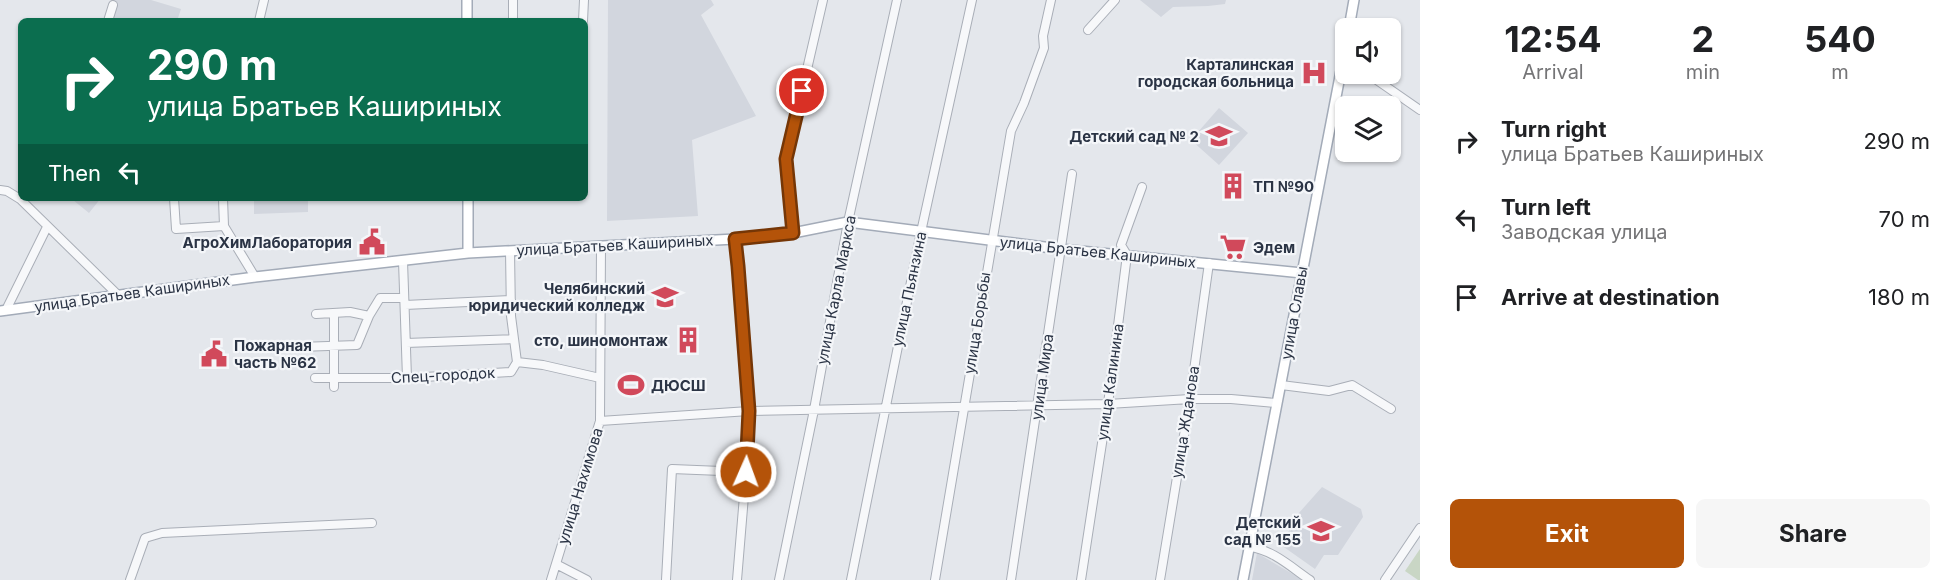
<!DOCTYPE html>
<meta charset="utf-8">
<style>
:root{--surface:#fff;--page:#f6f6f6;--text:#202124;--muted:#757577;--accent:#b45309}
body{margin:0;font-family:Inter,sans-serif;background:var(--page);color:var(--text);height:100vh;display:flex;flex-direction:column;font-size:22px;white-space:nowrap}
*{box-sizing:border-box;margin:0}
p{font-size:20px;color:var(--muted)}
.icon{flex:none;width:33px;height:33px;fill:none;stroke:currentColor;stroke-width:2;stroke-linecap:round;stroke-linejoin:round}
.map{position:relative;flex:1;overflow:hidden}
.side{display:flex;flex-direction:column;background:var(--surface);width:540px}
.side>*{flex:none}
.top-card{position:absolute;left:18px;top:18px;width:570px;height:183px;border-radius:9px;box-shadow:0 2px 4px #0004;background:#0b6e4f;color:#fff;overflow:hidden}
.fabs{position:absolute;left:1335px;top:18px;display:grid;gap:12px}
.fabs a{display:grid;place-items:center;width:66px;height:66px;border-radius:9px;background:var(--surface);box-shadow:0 2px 4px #0004;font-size:30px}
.pin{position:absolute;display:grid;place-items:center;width:51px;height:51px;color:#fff;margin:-26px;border:3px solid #fff;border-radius:50%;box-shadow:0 2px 6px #0007}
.me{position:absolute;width:66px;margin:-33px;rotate:2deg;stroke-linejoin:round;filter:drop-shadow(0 0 4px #0008)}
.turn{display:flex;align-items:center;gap:21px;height:126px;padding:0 30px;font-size:27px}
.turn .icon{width:78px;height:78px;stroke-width:2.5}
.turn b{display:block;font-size:42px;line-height:51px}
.then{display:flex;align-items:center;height:57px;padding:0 30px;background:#0003;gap:12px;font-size:22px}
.eta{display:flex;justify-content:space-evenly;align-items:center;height:102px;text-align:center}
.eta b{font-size:36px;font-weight:700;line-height:42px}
.primary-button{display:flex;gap:12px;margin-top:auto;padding:12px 30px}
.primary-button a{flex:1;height:69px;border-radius:9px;background:var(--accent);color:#fff;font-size:24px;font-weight:700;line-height:69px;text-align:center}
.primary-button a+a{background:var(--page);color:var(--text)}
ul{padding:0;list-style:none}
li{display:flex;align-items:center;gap:18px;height:78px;padding:0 30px}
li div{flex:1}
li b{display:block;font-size:22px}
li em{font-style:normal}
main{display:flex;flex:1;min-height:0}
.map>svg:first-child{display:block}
</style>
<main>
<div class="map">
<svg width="1420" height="580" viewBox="0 0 1420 580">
<rect width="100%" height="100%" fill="#e4e7ec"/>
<!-- built -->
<path fill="#d2d6de" d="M111 0H151L181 9 177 21H105Z
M608 0H711L714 5 701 15 756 116 692 140 698 216 607 221Z
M1140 0H1226L1225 4 1208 6 1173 7 1161 17Z
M1219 108 1248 133 1219 165 1191 140Z
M75 198H101L89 213 73 200Z
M254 198H308V212L254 214Z
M1322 487 1361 509 1363 517 1338 555H1324L1315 569 1281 545 1298 514Z
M1257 553 1303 580H1252Z"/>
<!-- green -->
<path fill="#c9d6c5" d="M1420 549V580H1418L1405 571Z"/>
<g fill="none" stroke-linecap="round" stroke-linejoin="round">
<!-- minor casing -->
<g stroke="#a9aeb7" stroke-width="10">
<path id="minor" d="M108 21 113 5
M259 21 264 0
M513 21V0
M583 21 584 0
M1088 30 1115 0
M1368 74 1420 110
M0 190 7 191 20 199 118 295
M174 198 176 229 224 226
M223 198 224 226 255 277
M793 233 786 160 823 0
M735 239 742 318 749 411 746 472 737 580
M510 251 511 316 517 362
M403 261 407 378
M405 305 511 300
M6 310 47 227
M316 314 350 312 369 316
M406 343 514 339
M299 347 357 345 369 316 380 298H404
M315 378H407L511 372 517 362 543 365 600 378
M1281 385 1329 391 1352 385 1391 409
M334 387V313
M600 421 749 411 1108 404 1190 399H1231L1276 403
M1249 547C1272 549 1292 568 1310 580
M556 564 587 580
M130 580 145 538 162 533 372 523
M551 580 600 421 601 246
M666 580 672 469 746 472
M779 580 814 410 848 222 897 0
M851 580 921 232 972 0
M935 580 1011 131 1024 103 1044 48 1043 36 1051 0
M1011 580 1072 174
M1081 580 1108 404 1127 255 1121 245 1142 187
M1160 580 1190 399 1209 263
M1385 580 1420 528"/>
</g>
<!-- major casing -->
<g stroke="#a3abb8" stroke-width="12">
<path id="major" d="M467 0V21
M1349 28 1354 0
M468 198V253
M0 311 255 277 468 253 735 239 793 233 848 222 1060 249 1302 273
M1243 580 1346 45"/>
</g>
<!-- minor -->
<use href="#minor" stroke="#f7f8fa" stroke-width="8"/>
<!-- major -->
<use href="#major" stroke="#fff" stroke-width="9"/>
</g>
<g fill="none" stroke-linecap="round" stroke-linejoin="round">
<!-- route casing -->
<g stroke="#753606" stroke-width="15">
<path id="route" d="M746 472 749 411 738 266 735 239 793 233 786 159 802 91"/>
</g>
<!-- route -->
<use href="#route" stroke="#b45309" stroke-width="10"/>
</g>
<!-- icons -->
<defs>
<g id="hospital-bare" transform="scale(2.07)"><path d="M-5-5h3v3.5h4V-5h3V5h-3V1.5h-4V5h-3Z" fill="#d1495b" stroke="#f4f6f9" stroke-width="2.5" paint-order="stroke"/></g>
<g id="school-bare" transform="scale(2.07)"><path d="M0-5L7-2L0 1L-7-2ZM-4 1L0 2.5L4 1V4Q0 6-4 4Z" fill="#d1495b" stroke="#f4f6f9" stroke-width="2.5" paint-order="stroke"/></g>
<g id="building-bare" transform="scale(2.07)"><path d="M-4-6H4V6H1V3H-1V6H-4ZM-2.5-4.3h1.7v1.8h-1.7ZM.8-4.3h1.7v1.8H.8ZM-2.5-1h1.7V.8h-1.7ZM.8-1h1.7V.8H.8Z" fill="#d1495b" stroke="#f4f6f9" stroke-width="2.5" paint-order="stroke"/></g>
<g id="civic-bare" transform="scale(2.07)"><path d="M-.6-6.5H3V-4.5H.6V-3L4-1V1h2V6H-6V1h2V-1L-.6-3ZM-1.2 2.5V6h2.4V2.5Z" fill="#d1495b" stroke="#f4f6f9" stroke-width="2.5" paint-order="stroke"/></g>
<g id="supermarket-bare" transform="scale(2.07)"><path d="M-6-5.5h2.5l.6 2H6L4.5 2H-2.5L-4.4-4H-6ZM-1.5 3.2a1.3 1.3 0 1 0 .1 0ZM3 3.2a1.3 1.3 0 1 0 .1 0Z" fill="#d1495b" stroke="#f4f6f9" stroke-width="2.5" paint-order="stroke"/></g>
<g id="university-bare" transform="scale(2.07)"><path d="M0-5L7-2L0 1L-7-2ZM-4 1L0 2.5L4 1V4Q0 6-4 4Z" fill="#d1495b" stroke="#f4f6f9" stroke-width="2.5" paint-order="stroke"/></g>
<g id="stadium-bare" transform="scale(2.07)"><path d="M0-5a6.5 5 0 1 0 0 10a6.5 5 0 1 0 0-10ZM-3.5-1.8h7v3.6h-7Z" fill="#d1495b" stroke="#f4f6f9" stroke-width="2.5" paint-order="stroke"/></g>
</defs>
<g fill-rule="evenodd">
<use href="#hospital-bare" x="1314" y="73"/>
<use href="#school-bare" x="1219" y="136"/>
<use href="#building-bare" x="1233" y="186"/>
<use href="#civic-bare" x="372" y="242"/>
<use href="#supermarket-bare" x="1233" y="247"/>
<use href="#university-bare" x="665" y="297"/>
<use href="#building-bare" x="688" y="340"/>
<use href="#civic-bare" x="214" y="354"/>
<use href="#stadium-bare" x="631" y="385"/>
<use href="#school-bare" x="1321" y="531"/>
</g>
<g text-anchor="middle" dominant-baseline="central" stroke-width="4.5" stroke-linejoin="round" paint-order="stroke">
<!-- poi labels -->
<g font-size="15" font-weight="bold" fill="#2b3445" stroke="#f4f6f9" text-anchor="end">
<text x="1294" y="64">Карталинская<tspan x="1294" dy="17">городская больница</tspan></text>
<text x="1199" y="136">Детский сад № 2</text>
<text x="1253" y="186" text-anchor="start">ТП №90</text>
<text x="352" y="242">АгроХимЛаборатория</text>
<text x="1253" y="247" text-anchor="start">Эдем</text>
<text x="645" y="288">Челябинский<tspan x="645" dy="17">юридический колледж</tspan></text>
<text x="668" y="340">сто, шиномонтаж</text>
<text x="234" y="345" text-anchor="start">Пожарная<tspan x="234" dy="17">часть №62</tspan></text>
<text x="651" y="385" text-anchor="start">ДЮСШ</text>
<text x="1301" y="522">Детский<tspan x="1301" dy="17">сад № 155</tspan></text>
</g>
<!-- street labels -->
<g font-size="15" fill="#2b3445" stroke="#f4f6f9">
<text transform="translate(615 245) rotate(-3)">улица Братьев Кашириных</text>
<text transform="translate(1098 252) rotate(6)">улица Братьев Кашириных</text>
<text transform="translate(909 289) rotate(-78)">улица Пьянзина</text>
<text transform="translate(836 290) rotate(-79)">улица Карла Маркса</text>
<text transform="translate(132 293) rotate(-8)">улица Братьев Кашириных</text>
<text transform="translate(1294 313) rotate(-80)">улица Славы</text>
<text transform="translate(977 323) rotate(-81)">улица Борьбы</text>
<text transform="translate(443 375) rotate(-3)">Спец-городок</text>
<text transform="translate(1042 377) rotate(-82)">улица Мира</text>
<text transform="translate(1110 382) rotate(-82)">улица Калинина</text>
<text transform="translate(1185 422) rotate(-81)">улица Жданова</text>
<text transform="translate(580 486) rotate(-73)">улица Нахимова</text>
</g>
</g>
</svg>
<div class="fabs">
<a><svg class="icon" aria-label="sound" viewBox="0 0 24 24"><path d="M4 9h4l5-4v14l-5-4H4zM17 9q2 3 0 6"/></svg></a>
<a><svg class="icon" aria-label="layers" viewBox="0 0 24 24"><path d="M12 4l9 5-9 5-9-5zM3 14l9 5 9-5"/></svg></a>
</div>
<div class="pin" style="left:802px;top:91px;background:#d93025"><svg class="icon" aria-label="arrive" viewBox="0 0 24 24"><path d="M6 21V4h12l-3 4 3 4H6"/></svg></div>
<svg class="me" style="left:746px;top:472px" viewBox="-20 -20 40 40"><circle r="17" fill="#b45309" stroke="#fff" stroke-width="3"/><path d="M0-11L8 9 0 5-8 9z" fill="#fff"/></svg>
<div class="top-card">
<div class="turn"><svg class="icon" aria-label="right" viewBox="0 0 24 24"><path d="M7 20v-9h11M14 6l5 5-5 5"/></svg><div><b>290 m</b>улица Братьев Кашириных</div></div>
<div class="then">Then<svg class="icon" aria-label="left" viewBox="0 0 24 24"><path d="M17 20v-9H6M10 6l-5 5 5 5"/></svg></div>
</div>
</div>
<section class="side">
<div class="eta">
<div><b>12:54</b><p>Arrival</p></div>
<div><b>2</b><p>min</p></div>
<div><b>540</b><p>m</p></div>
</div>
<ul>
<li><svg class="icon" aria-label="right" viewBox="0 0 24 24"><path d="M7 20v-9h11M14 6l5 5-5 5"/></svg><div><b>Turn right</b><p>улица Братьев Кашириных</p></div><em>290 m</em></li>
<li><svg class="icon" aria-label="left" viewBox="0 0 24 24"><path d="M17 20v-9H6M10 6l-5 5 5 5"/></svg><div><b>Turn left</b><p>Заводская улица</p></div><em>70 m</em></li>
<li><svg class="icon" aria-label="arrive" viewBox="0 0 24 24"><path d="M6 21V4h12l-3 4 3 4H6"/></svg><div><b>Arrive at destination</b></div><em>180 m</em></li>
</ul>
<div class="primary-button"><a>Exit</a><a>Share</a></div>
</section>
</main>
